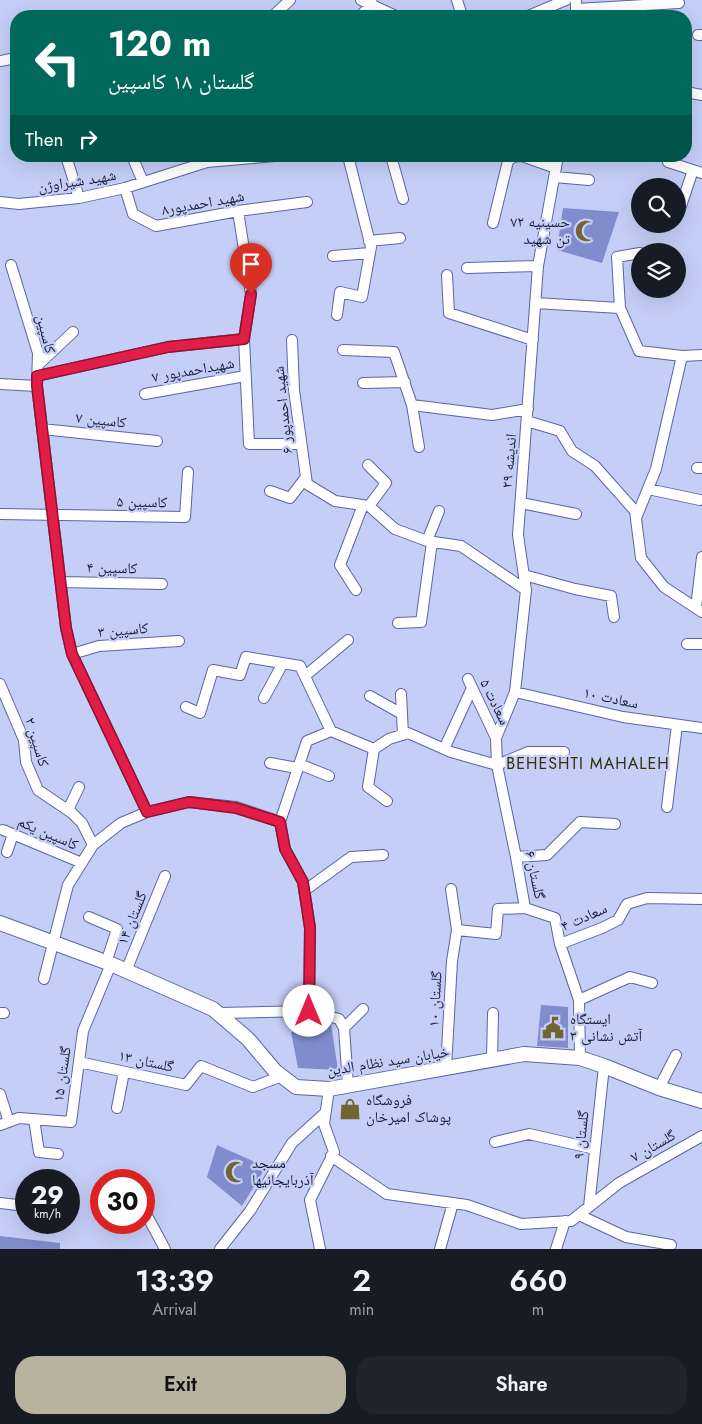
<!DOCTYPE html>
<meta charset="utf-8">
<style>
:root{--surface:#171b24;--page:#20242c;--text:#f1f3f6;--muted:#9ea1a6;--accent:#b7b39e}
body{margin:0;font-family:Jost,"Noto Naskh Arabic",sans-serif;background:var(--page);color:var(--text);height:100vh;display:flex;flex-direction:column;font-size:19px;white-space:nowrap}
*{box-sizing:border-box;margin:0}
p{font-size:16px;color:var(--muted)}
.icon{flex:none;width:28px;height:28px;fill:none;stroke:currentColor;stroke-width:2;stroke-linecap:round;stroke-linejoin:round}
.map{position:relative;height:1249px;overflow:hidden}
.details{display:flex;flex-direction:column;background:var(--surface);flex:1}
.details>*{flex:none}
.guide{position:absolute;left:10px;top:10px;width:682px;height:152px;border-radius:20px;box-shadow:0 5px 20px #0002;background:#00695c;color:#fff;overflow:hidden}
.controls{position:absolute;left:631px;top:178px;display:grid;gap:10px}
.controls a{display:grid;place-items:center;width:55px;height:55px;border-radius:50%;background:var(--surface);box-shadow:0 5px 20px #0002;font-size:25px}
.speed{position:absolute;left:15px;top:1169px;display:flex;gap:10px;font-size:25px;font-weight:700;text-align:center}
.speed>*{display:grid;place-content:center;width:65px;height:65px;border-radius:50%;background:var(--surface);box-shadow:0 5px 20px #0002;line-height:1}
.speed small{font-size:12px;font-weight:400}
.speed .limit{border:8px solid #d22;background:#fff;color:#111}
.pin{position:absolute;display:grid;place-items:center;width:42px;height:42px;color:#fff;margin:-51px -21px;border-radius:50% 50% 50% 0;rotate:-45deg;box-shadow:0 0 5px #0007}
.pin .icon{rotate:45deg}
.me{position:absolute;width:55px;margin:-28px;rotate:0deg;stroke-linejoin:round;filter:drop-shadow(0 0 4px #0008)}
.turn{display:flex;align-items:center;gap:18px;height:105px;padding:0 15px;font-size:22px}
.turn .icon{width:65px;height:65px;stroke-width:2.5}
.turn b{display:block;font-size:35px;line-height:42px}
.then{display:flex;align-items:center;height:48px;padding:0 15px;background:#0003;gap:10px;font-size:19px}
.eta{display:flex;justify-content:space-evenly;align-items:center;height:85px;text-align:center}
.eta b{font-size:30px;font-weight:600;line-height:35px}
.primary-button{display:flex;gap:10px;margin-top:auto;padding:10px 15px}
.primary-button a{flex:1;height:58px;border-radius:20px;background:var(--accent);color:#111;font-size:20px;font-weight:600;line-height:58px;text-align:center}
.primary-button a+a{background:var(--page);color:var(--text)}
.map>svg:first-child{display:block}
</style>
<div class="map">
<svg width="702" height="1249" viewBox="0 0 702 1249">
<rect width="100%" height="100%" fill="#c5cef7"/>
<!-- building -->
<path fill="#818ccc" d="M563 208 619 212 602 263 557 250Z
M541 1005 568 1007V1048L537 1046Z
M327 1023 331 1024 338 1070 298 1068 291 1032Z
M217 1145 266 1167 242 1206 207 1177Z
M0 1236 60 1243V1249H0Z"/>
<g fill="none" stroke-linecap="round" stroke-linejoin="round">
<!-- street casing -->
<g stroke="#5c65a2" stroke-width="12">
<path id="street" d="M361 0 396 16
M457 0 462 16
M576 0V16
M576 9 679 3
M273 16 290 0
M360 16 372 4 371 0
M528 16 566 0
M698 35H702
M0 61 16 58
M686 92 702 95
M66 156 79 198
M132 156 143 182
M391 156 403 199
M522 156 556 168
M558 156 538 266 518 535 526 590 515 692 496 738 497 765 516 857 525 908 555 918 560 944 579 1000 580 1058
M668 162 702 173
M554 177 589 180
M125 188 133 214 156 226 238 211 307 202
M0 202 19 204 79 198 125 188 207 162 275 156
M238 211 251 294 244 339 249 444H301
M679 212 693 170
M493 223 508 161 513 157 520 156
M369 241 400 238
M640 253 617 257 620 308 639 351 682 356 702 355
M333 256 370 253
M11 265 38 353 37 386 66 628 72 654 147 812
M467 268 538 266
M447 275 449 313 533 340
M535 303 620 308
M337 315 340 292 362 297 371 247 348 156
M292 340 294 390 307 484 335 501 369 506 395 529 427 541 461 546 526 590
M343 350 394 352 412 405 492 415 528 409
M38 365 73 332
M37 376 168 347 244 339
M363 383 405 382
M0 384 37 386
M145 394 245 376
M412 405 419 447
M527 421 560 431 572 451 595 466 635 511 641 558 664 587 702 612
M42 429 157 441
M368 465 386 483 369 506
M697 468H702
M648 489 700 500
M270 491 290 498 306 477
M521 503 576 514
M0 514 185 517 188 472
M636 518 656 469 682 356
M427 541 439 511
M524 575 575 589 611 596 614 617
M61 582 162 584
M356 590 340 565 363 505
M696 608 702 557
M398 623 421 622 432 542
M687 644H702
M72 654 99 646 179 641
M305 676 348 640
M468 679 496 738
M0 684 24 740 26 762 38 790 72 813 82 823 93 845
M515 692 623 717 702 728
M401 694 403 735
M370 696 402 714
M264 698 283 663
M186 707 200 713 213 670 240 675 246 657 300 666 331 731
M374 749 368 787 387 801
M444 749 472 688
M270 763 297 768
M299 764 329 776
M497 765 528 752H564
M667 807 677 725
M68 810 79 787
M3 830 82 863
M7 852 13 834
M516 857 547 855 580 822 615 824
M451 889 457 930
M304 891 351 857 383 855
M89 917 117 929 106 963
M560 944 602 928 618 920 627 904 647 898 702 899
M126 971 165 876
M44 979 68 885 93 845 121 823 147 812 189 802 236 807 280 822
M579 1000 630 977 652 983
M0 1013H4
M219 1013 309 1011
M344 1028 363 1009
M492 1060 493 1013
M79 1062 186 1085 201 1066 253 1087 282 1076
M446 1068 452 961 457 930 496 934 498 909 525 908
M348 1085 344 1028 339 1019 309 1011 310 928 303 882 285 849 280 822 307 741 331 731 374 749 389 739 408 733 451 752 497 765
M659 1088 676 1055
M0 1094 9 1122
M117 1108 124 1072
M34 1119 39 1152 58 1154
M0 1125 19 1118 71 1122 83 1031 111 964
M495 1142 529 1134 595 1149
M331 1156 387 1194 467 1205 521 1224 571 1221 619 1183 702 1136
M0 1203 26 1206
M589 1207 604 1066
M144 1210 165 1249
M579 1215 626 1237 671 1245
M220 1249 250 1211 292 1143 325 1113
M320 1249 310 1200 334 1152 324 1124 329 1089
M440 1249 453 1203
M556 1249 565 1221"/>
</g>
<!-- secondary casing -->
<g stroke="#5c65a2" stroke-width="16">
<path id="secondary" d="M0 923 111 964 213 1009 248 1039 275 1071 296 1087 329 1089 524 1054 580 1058 604 1066 659 1088 702 1101"/>
</g>
<!-- street -->
<use href="#street" stroke="#fff" stroke-width="10"/>
<!-- secondary -->
<use href="#secondary" stroke="#fff" stroke-width="14"/>
</g>
<g fill="none" stroke-linecap="round" stroke-linejoin="round">
<!-- route casing -->
<g stroke="#92132f" stroke-width="12">
<path id="route" d="M251 294 244 339 168 347 37 376V386L66 628 72 654 147 812 189 802 236 808 280 822 285 849 303 882 310 928 309 1011"/>
</g>
<!-- route -->
<use href="#route" stroke="#e11d48" stroke-width="9"/>
</g>
<!-- icons -->
<defs>
<g id="mosque-bare" transform="scale(1.725)"><path d="M3.5-4.9A6 6 0 1 0 3.5 4.9A5 5 0 1 1 3.5-4.9Z" fill="#716532" stroke="#c5cef7" stroke-width="2.5" paint-order="stroke"/></g>
<g id="civic-bare" transform="scale(1.725)"><path d="M-.6-6.5H3V-4.5H.6V-3L4-1V1h2V6H-6V1h2V-1L-.6-3ZM-1.2 2.5V6h2.4V2.5Z" fill="#716532" stroke="#c5cef7" stroke-width="2.5" paint-order="stroke"/></g>
<g id="shop-bare" transform="scale(1.725)"><path d="M-5-2.5h2.3a2.7 3.5 0 0 1 5.4 0H5L5.5 6h-11ZM-1.5-2.5h3a1.5 2.3 0 0 0-3 0Z" fill="#716532" stroke="#c5cef7" stroke-width="2.5" paint-order="stroke"/></g>
</defs>
<g fill-rule="evenodd">
<use href="#mosque-bare" x="586" y="231"/>
<use href="#civic-bare" x="553" y="1028"/>
<use href="#shop-bare" x="350" y="1109"/>
<use href="#mosque-bare" x="236" y="1172"/>
</g>
<g text-anchor="middle" dominant-baseline="central" stroke-width="4.5" stroke-linejoin="round" paint-order="stroke">
<!-- street labels -->
<g font-size="15" fill="#1a1d37" stroke="#c5cef7">
<text transform="translate(77 181) rotate(-9)">شهید شیراوژن</text>
<text transform="translate(203 203) rotate(-10)">شهید احمدپور۸</text>
<text transform="translate(46 334) rotate(76)">کاسپین</text>
<text transform="translate(193 370) rotate(-10)">شهیداحمدپور ۷</text>
<text transform="translate(283 410) rotate(-96)">شهید احمدپور ۶</text>
<text transform="translate(101 420) rotate(6)">کاسپین ۷</text>
<text transform="translate(509 461) rotate(-85)">اندیشه ۲۹</text>
<text transform="translate(142 502) rotate(1)">کاسپین ۵</text>
<text transform="translate(112 568) rotate(1)">کاسپین ۴</text>
<text transform="translate(123 630) rotate(-5)">کاسپین ۳</text>
<text transform="translate(611 698) rotate(12)">سعادت ۱۰</text>
<text transform="translate(495 702) rotate(64)">سعادت ۵</text>
<text transform="translate(37 742) rotate(73)">کاسپین ۲</text>
<text transform="translate(48 833) rotate(23)">کاسپین یکم</text>
<text transform="translate(535 875) rotate(78)">گلستان ۶</text>
<text transform="translate(584 917) rotate(-24)">سعادت ۴</text>
<text transform="translate(132 918) rotate(-68)">گلستان ۱۴</text>
<text transform="translate(435 999) rotate(-87)">گلستان ۱۰</text>
<text transform="translate(146 1061) rotate(12)">گلستان ۱۳</text>
<text transform="translate(388 1061) rotate(-9)">خیابان سید نظام الدین</text>
<text transform="translate(62 1074) rotate(-82)">گلستان ۱۵</text>
<text transform="translate(581 1135) rotate(-84)">گلستان ۹</text>
<text transform="translate(653 1146) rotate(-30)">گلستان ۷</text>
</g>
<!-- poi labels -->
<g font-size="15" fill="#1a1d37" stroke="#c5cef7" text-anchor="start">
<text x="570" y="222" text-anchor="end">حسینیه ۷۲<tspan x="570" dy="17">تن شهید</tspan></text>
<text x="570" y="1019">ایستگاه<tspan x="570" dy="17">آتش نشانی ۳</tspan></text>
<text x="366" y="1100">فروشگاه<tspan x="366" dy="17">پوشاک امیرخان</tspan></text>
<text x="252" y="1163">مسجد<tspan x="252" dy="17">آذربایجانیها</tspan></text>
</g>
<!-- neighbourhood labels -->
<g font-size="16" letter-spacing="1" fill="#372d02" stroke="#c5cef7">
<text x="588" y="763">BEHESHTI MAHALEH</text>
</g>
</g>
</svg>
<div class="controls">
<a><svg class="icon" aria-label="search" viewBox="0 0 24 24"><circle cx="10" cy="10" r="6"/><path d="M15 15l6 6"/></svg></a>
<a><svg class="icon" aria-label="layers" viewBox="0 0 24 24"><path d="M12 4l9 5-9 5-9-5zM3 14l9 5 9-5"/></svg></a>
</div>
<div class="speed"><div>29<small>km/h</small></div><div class="limit">30</div></div>
<div class="pin" style="left:251px;top:294px;background:#d93025"><svg class="icon" aria-label="arrive" viewBox="0 0 24 24"><path d="M6 21V4h12l-3 4 3 4H6"/></svg></div>
<svg class="me" style="left:309px;top:1011px" viewBox="-20 -20 40 40"><circle r="19" fill="#fff"/><path d="M0-13L10 11 0 6-10 11z" fill="#e11d48"/></svg>
<div class="guide">
<div class="turn"><svg class="icon" aria-label="left" viewBox="0 0 24 24"><path d="M17 20v-9H6M10 6l-5 5 5 5"/></svg><div><b>120 m</b>گلستان ۱۸ کاسپین</div></div>
<div class="then">Then<svg class="icon" aria-label="right" viewBox="0 0 24 24"><path d="M7 20v-9h11M14 6l5 5-5 5"/></svg></div>
</div>
</div>
<section class="details">
<div class="eta">
<div><b>13:39</b><p>Arrival</p></div>
<div><b>2</b><p>min</p></div>
<div><b>660</b><p>m</p></div>
</div>
<div class="primary-button"><a>Exit</a><a>Share</a></div>
</section>
